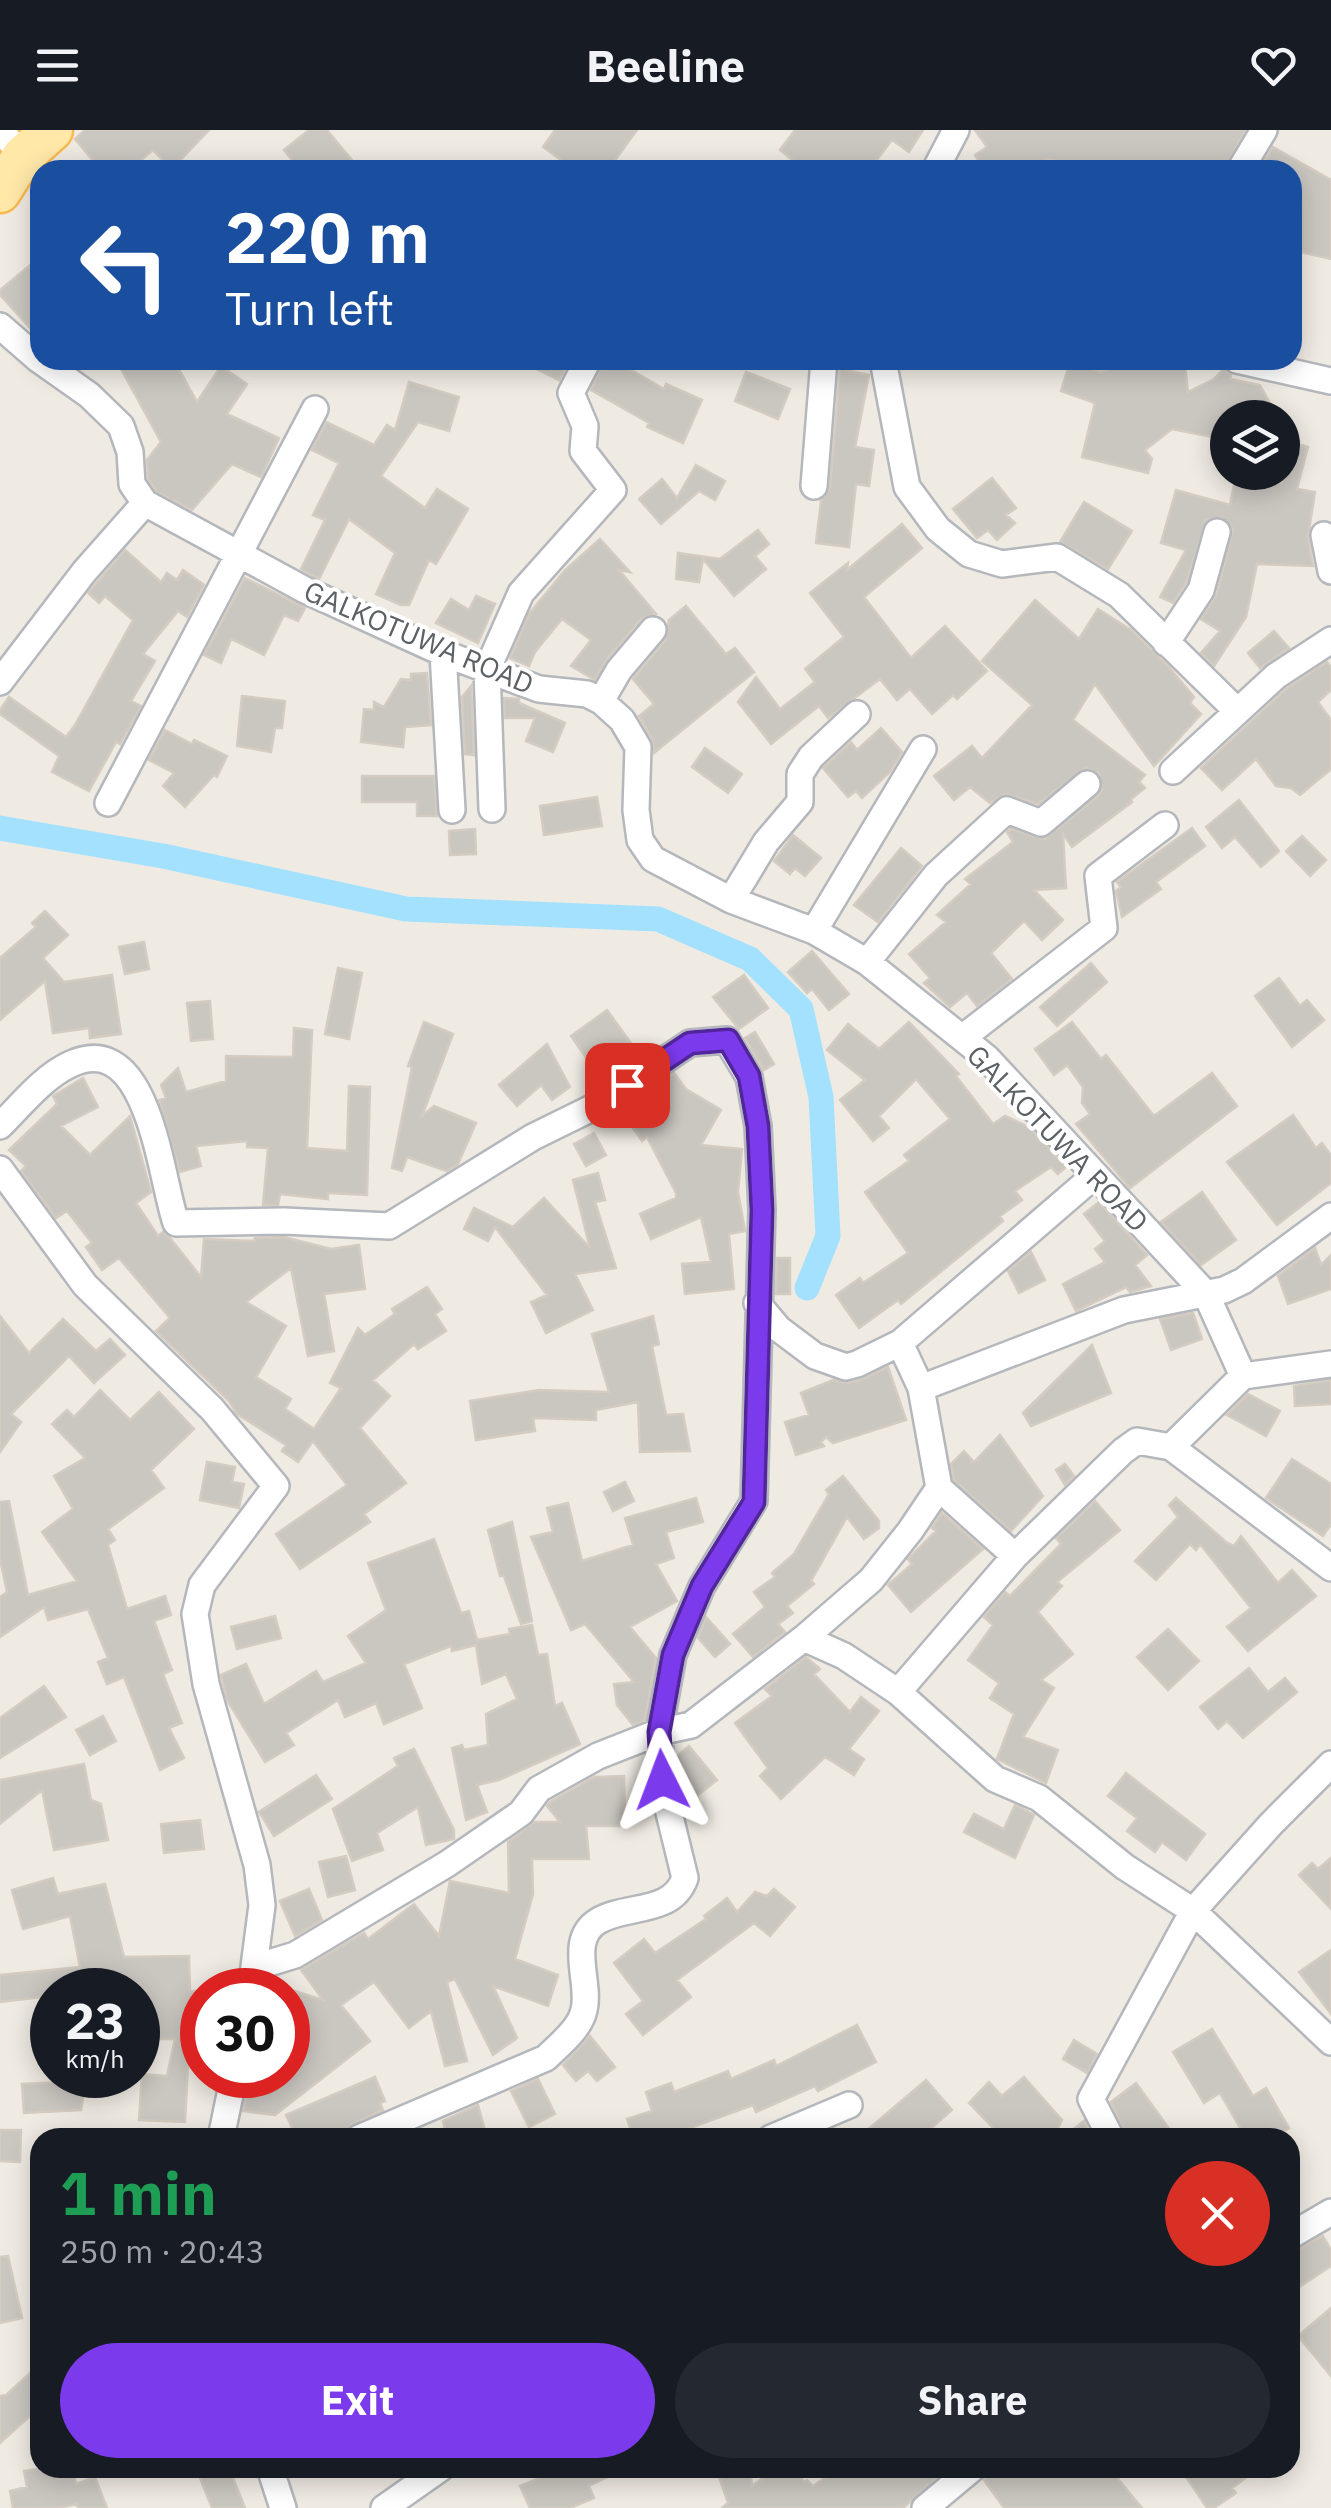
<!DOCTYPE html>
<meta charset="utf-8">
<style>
:root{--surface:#171b24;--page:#242831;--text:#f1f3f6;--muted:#9ea1a6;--accent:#7c3aed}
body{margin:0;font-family:"IBM Plex Sans",sans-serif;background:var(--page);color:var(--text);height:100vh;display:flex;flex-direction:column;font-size:38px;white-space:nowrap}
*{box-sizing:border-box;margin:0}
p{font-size:32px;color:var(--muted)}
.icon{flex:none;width:55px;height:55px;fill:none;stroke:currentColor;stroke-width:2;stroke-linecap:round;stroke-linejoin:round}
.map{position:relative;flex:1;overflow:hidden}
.side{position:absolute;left:30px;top:1998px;width:1270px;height:350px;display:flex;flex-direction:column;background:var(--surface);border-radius:30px;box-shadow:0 5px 25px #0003}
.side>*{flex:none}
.top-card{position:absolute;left:30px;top:30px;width:1272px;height:210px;border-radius:30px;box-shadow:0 5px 25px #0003;background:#1a4fa0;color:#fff;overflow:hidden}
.controls{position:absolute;left:1210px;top:270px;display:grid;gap:20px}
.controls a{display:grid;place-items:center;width:90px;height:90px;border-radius:50%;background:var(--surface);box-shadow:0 5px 25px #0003;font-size:50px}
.speed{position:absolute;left:30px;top:1838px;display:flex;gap:20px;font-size:50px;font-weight:700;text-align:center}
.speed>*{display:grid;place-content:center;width:130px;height:130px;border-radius:50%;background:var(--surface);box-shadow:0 5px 25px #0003;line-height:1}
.speed small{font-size:25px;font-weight:400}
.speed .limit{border:15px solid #d22;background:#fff;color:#111}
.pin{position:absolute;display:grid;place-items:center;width:85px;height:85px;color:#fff;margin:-42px;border-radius:20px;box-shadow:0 5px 15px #0006}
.me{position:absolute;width:110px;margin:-55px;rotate:357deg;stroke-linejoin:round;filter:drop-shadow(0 0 8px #0008)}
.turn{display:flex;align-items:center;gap:35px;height:210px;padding:0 30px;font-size:45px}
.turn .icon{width:130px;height:130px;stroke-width:2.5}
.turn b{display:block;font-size:70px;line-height:85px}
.round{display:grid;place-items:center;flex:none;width:105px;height:105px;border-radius:52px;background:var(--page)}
.overview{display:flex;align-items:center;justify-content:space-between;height:170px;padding:0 30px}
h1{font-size:60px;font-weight:700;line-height:75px;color:#1e9e55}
.action{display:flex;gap:20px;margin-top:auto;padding:20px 30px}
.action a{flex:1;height:115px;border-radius:60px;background:var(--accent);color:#fff;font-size:40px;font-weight:700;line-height:115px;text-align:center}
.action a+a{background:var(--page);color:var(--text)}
header{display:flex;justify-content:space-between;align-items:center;height:130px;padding:0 30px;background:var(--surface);font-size:45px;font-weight:700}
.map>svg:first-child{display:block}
</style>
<header><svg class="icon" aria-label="menu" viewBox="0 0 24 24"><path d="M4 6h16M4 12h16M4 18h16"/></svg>Beeline<svg class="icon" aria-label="heart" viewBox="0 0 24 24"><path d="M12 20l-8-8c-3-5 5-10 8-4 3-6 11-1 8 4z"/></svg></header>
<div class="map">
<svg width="1331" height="2378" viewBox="0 0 1331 2378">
<rect width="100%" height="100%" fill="#efebe3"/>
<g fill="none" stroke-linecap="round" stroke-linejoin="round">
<!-- canal -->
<path stroke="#a3e1ff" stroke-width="25" d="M0 698 163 726 406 779 658 789 750 829 801 879 821 967 828 1106 807 1158"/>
</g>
<!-- building -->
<path fill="#cac6c0" stroke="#d4ccc1" stroke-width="2.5" d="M85 0H209L172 39 153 20 129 40H101L75 9Z
M309 0H327L360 40H300L284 20Z
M555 0H637L608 40H575L543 17Z
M795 0H923L909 22 892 10 869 40H805L780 20Z
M975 0H1245L1224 40H1125L1046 29 1028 40H1006L1000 31 985 40 975 25 987 17Z
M1273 17 1331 50V129L1292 120V40H1259Z
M40 127V209L0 165V160Z
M133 230H174L197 272 221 236 247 254 227 284 279 308 261 347 232 334 192 380 156 361 148 349 147 330 161 312 120 237Z
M518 230H570L559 250Z
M604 230H614L664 259 666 254 702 270 683 313 647 297 649 293 591 260Z
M1129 230 1185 236 1188 262 1214 249 1224 239 1231 245 1230 249 1260 255 1278 288H1228V310L1172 299 1145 320 1152 329 1148 343 1082 327 1095 273 1061 261 1070 232 1101 242Z
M840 239 869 245 855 317 874 320 869 356 856 354 849 417 816 413 821 371 830 357Z
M746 242 790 259 778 289 735 271Z
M409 252 459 267 449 301 418 292 381 346 425 378 437 359 468 379 436 434 429 430 409 475H401L376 464 395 423 349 389 319 449 301 439 325 390 313 385 339 333 312 320 326 292 374 315 387 295 395 300Z
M1282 310 1308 317 1297 359 1315 362 1308 407 1313 436 1257 434 1246 487 1214 536 1201 523 1220 501 1201 489 1217 464 1233 399 1222 387 1206 390 1186 453 1173 473 1160 467 1186 420 1161 413 1176 360 1230 375 1236 345 1282 353Z
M696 335 725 351 715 370 699 361 661 394 639 369 662 349 677 368Z
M992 348 1016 378 1006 385 1015 393 997 410 988 400 977 408 953 379Z
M1084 372 1132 401 1108 439 1060 412Z
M902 394 922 418 864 467 911 528 945 496 987 541 957 569 953 565 932 584 910 559 897 570 880 549 828 588 819 576 771 614 738 572 756 547 780 579 815 552 805 539 844 507 810 463 848 433 847 440Z
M758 400 769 414 755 426 766 439 734 466 703 429 699 452 676 449 678 423 720 429Z
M600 409 630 442 619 440 656 484 641 489 607 529 595 550 571 536 591 510 562 489 535 522 529 536 510 528 529 484 565 440Z
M125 420 161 452 167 443 177 450 183 440 204 455 187 487 178 481 143 524 155 531 131 571 141 576 120 614 116 612 89 661 52 642 59 626 0 584V580L9 567 66 607 75 595 133 490 105 466 99 473 88 463Z
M245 448 305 478 298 491 284 485 264 525 231 509 221 533 204 525Z
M476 466 495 474 478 513 436 493 451 469 469 480Z
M1035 470 1079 509 1098 479 1131 500 1169 537 1194 567 1190 573 1201 584 1154 636 1095 554 1073 590 1145 645 1139 652 1145 658 1130 670 1132 672 1072 717 1063 704 1066 758 1034 760 1063 790 1042 810 1024 791 991 823 1012 849 977 876 967 863 950 877 924 853 930 848 909 824 946 792 937 785 971 754 965 749 1013 712 1007 702 1011 699 1045 709 1098 666 1102 659 1099 643 1085 638 1038 674 1005 664 990 673 970 657 954 670 934 646 972 616 982 628 1032 575 982 531Z
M686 476 726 524 735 518 754 542 654 623 652 609 639 586 654 574 633 549 666 510 669 490Z
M1274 501 1289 518 1260 538 1248 523Z
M1327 532 1331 537V560L1318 572 1331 590V639L1300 665 1291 658 1276 656 1256 629 1222 660 1201 638 1286 559Z
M427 543 431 595 405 597 403 617 361 612 364 579 374 580V572L384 577 401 549 411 550V544Z
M471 556 474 625 465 624 462 567Z
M242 566 285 571 282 598H275L271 622 237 616Z
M504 568 519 569V573L565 593 553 622 526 611 535 588H505Z
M881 598 902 622 890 642 862 668 856 661 848 667 823 638 851 612 857 620Z
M165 600 192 614 194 610 227 626 217 647 214 645 185 677 163 656 174 643 149 630Z
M705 618 742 644 728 663 692 637Z
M362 646H434L437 686H417V672H362Z
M597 667 602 696 544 705 540 676Z
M1239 670 1279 721 1261 737 1235 707 1222 718 1206 697Z
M1192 698 1205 716 1156 752 1161 759 1122 787 1116 761 1121 757 1117 752Z
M475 699 476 724 450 725 449 701Z
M793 705 821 728 805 746 795 738 790 744 774 731Z
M1302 706 1326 730 1310 746 1286 721Z
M901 718 922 736 878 792 854 775Z
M45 781 68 805 43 828 64 852 112 845 121 904 90 908 89 898 53 903 45 851 0 890V828L36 797 32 793Z
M144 812 149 839 125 844 119 817Z
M812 821 849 864 829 880 812 859 807 863 788 842Z
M1091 833 1107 852 1057 896 1040 877Z
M338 838 362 843 349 909 325 904Z
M744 845 768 878 739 899 713 867Z
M1279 848 1300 876 1307 870 1324 890 1292 917 1255 866Z
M210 871 213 909 191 911 187 873Z
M607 880 633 916 596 942 571 906Z
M424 892 453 904 422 986 434 976 476 993 458 1034 447 1041 407 1027 402 1041 392 1038 412 937 408 936Z
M909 892 959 944 956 946 993 994 1005 986 1029 997 1066 1037 1058 1044 1051 1037 1015 1061 1022 1070 1000 1086 1003 1091 901 1174 898 1170 859 1198 836 1165 860 1148 863 1153 908 1123 865 1062 909 1031 904 1025 950 989 916 949 879 986 889 998 873 1011 840 970 865 950 827 920 848 894 879 919Z
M1072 892 1101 929 1106 925 1154 986 1212 943 1237 976 1130 1058 1076 994 1090 984 1082 973 1083 957 1067 935 1054 945 1035 919Z
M294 898 312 900 307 1018 347 1021 349 956 370 957 367 1065 328 1063V1069L280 1064 278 1075H263L268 1018 247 1017V1011L196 1016 201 1036 180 1042 159 970 166 968 161 955 178 938 186 962 226 951V926L293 927Z
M755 902 774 934 764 940 745 908Z
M547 914 570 957 552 970 541 955 517 976 499 955Z
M674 943 686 959 721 980 701 1015 742 1019 738 1062 745 1101 729 1104 734 1159 685 1164 682 1134 711 1132 701 1087 651 1109 640 1084 676 1068V1063L647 1007 642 1011 620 979Z
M83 948 98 977 61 996 90 1025 130 986 151 1062 136 1073 158 1106 163 1102 170 1108 201 1147 204 1109 254 1111 255 1108 284 1107 331 1119 359 1115 365 1159 324 1164 334 1221 308 1226 291 1138 246 1172 286 1196 256 1247 291 1269 285 1279 314 1299 341 1258 330 1253 358 1198 365 1205 395 1184 392 1179 427 1157 442 1179 435 1184 446 1201 418 1219 414 1214 373 1250 390 1266 360 1298 406 1353 364 1384 370 1392 300 1439 276 1404 347 1355 313 1311 298 1332 282 1321 286 1315 237 1284 229 1271 156 1201 170 1188 119 1128 102 1140 86 1117 92 1113 67 1081 56 1088 21 1041 26 1036 9 1020 57 974 53 966Z
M1293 985 1316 1018 1322 1013 1331 1025V1053L1277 1095 1227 1032Z
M594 1003 606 1025 586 1036 574 1014Z
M598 1043 605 1070 595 1072 616 1138 575 1144 593 1180 546 1203 531 1172 547 1165 495 1097 488 1111 464 1099 474 1078 513 1097 544 1068 590 1118 573 1050Z
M1202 1062 1236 1110 1201 1135 1161 1092Z
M1099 1072 1147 1125 1135 1135 1151 1156 1130 1162 1126 1157 1076 1181 1063 1154 1105 1132 1095 1119 1105 1111 1084 1084Z
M1315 1118 1321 1135 1331 1125V1159L1288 1174 1278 1146Z
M1031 1122 1045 1150 1019 1163 1008 1141Z
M777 1128H790V1164H776Z
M1193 1183 1202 1209 1171 1220 1160 1189Z
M0 1186 29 1223 63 1189 96 1221 110 1209 125 1225 94 1253 69 1226 11 1284 21 1292 0 1322Z
M653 1186 659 1214 652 1216 666 1285 683 1284 690 1321 640 1322 638 1272 596 1280V1290L533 1288 535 1301 476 1310 470 1271 539 1260 609 1262 592 1204Z
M1092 1215 1111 1263 1031 1296 1023 1283Z
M888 1237 906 1290 833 1313 826 1307 821 1312 824 1316 796 1325 785 1292 809 1285 801 1263 833 1250 849 1253 861 1250Z
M1331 1250V1274L1295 1276 1294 1256Z
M100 1260 130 1290 159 1262 194 1299 151 1340 164 1358 108 1399 115 1410 108 1415 127 1479 165 1466 171 1485 154 1491 172 1540 163 1544 182 1593 169 1598 184 1628 160 1640 124 1547 107 1554 98 1532 108 1528 88 1479 48 1490 44 1477 0 1507V1467L7 1462 0 1429V1372L9 1371 28 1465 77 1451 42 1402 73 1379 54 1346 85 1328 52 1294 67 1280 74 1287Z
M1248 1264 1280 1281 1266 1306 1227 1285Z
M1000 1305 1043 1366 1011 1401 954 1350 951 1334 964 1321 974 1332Z
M1292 1329 1331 1354V1394L1323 1406 1266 1368Z
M207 1332 235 1337 232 1352 244 1354 239 1378 200 1370Z
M1065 1334 1074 1346 1065 1355 1056 1340Z
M843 1346 879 1391V1398L864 1409 847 1387 811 1451 814 1454 787 1476 793 1483 778 1494 785 1502 753 1527 733 1504 765 1477 754 1462 775 1447 772 1443 794 1424 829 1364 826 1360Z
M625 1352 634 1371 613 1381 604 1362Z
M696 1368 703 1392 666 1402 674 1428 656 1434 677 1471 630 1497 656 1528 645 1590 633 1595 617 1575 614 1554 634 1552 585 1494 571 1500 531 1407 553 1402 547 1378 568 1373 582 1431 633 1415 625 1388Z
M1176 1368 1226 1412 1234 1416 1241 1406 1278 1453 1292 1440 1316 1466 1248 1521 1227 1497 1251 1478 1200 1414 1196 1420 1190 1414 1156 1450 1135 1431 1178 1387 1169 1375Z
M1095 1371 1120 1400 1057 1452 1062 1456 1038 1482 1073 1524 1041 1550 1054 1558 1023 1607 1058 1620 1046 1653 997 1629 1014 1584 990 1568 999 1553 968 1530 993 1495 984 1487 1005 1462 1010 1466 1061 1414 1056 1408Z
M942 1383 983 1419 911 1482 888 1455 912 1434 908 1429 936 1401 932 1398Z
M512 1392 532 1491 521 1494 504 1446H500L488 1400Z
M434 1409 461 1483 469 1481 477 1510 510 1504 509 1499 532 1495 538 1525 547 1524 555 1576 562 1573 580 1614 499 1650 477 1655 487 1682 466 1690 452 1618 462 1615 464 1620 488 1615 486 1584 517 1569 506 1544 482 1554 476 1515 452 1521 451 1516 404 1534 422 1578 384 1594 376 1573 345 1587 338 1570 286 1603 294 1615 265 1632 227 1570 221 1545 246 1534 264 1574 316 1541 323 1552 366 1533 348 1506 386 1480 368 1433Z
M275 1486 281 1508 237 1519 231 1497Z
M706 1487 730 1514 715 1527 698 1508Z
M1168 1499 1199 1531 1168 1560 1137 1527Z
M806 1527 820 1539 814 1544 850 1582 861 1567 879 1581 849 1619 864 1629 854 1645 825 1627 781 1669 760 1646 768 1638 735 1593 772 1566 765 1559Z
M1249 1538 1268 1562 1285 1548 1297 1562 1243 1608 1227 1591 1218 1599 1200 1577Z
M44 1556 66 1587 0 1628V1588Z
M103 1586 116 1611 90 1625 76 1600Z
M689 1616 717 1650 693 1669 677 1648 676 1627Z
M414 1619 454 1700V1709L426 1715 418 1677 377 1703 383 1720 352 1731 333 1679 398 1636 394 1628Z
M84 1634 91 1670 101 1674 108 1710 54 1720 42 1660 0 1694V1650Z
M1126 1643 1205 1704 1186 1730 1162 1712 1155 1722 1127 1701 1137 1688 1108 1666Z
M316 1645 332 1669 274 1706 259 1682Z
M624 1646 625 1696H586L589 1729H532L533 1764 515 1829 558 1845 548 1876 493 1856 517 1908 493 1925 455 1849 447 1852 467 1931 445 1936 431 1881 409 1898 374 1852 341 1875 370 1911 275 1985 243 1981 250 1945H288V1859L323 1870 301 1840 364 1803 368 1809 414 1774 439 1806 450 1751 509 1763 508 1712 534 1692H560L547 1676 550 1672 594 1647Z
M1015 1675 1034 1685 1015 1728 964 1702 974 1684 1004 1699Z
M200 1690 204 1719 164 1723 161 1694Z
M346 1726 355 1760 328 1767 319 1732Z
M1331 1728V1779L1299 1745 1312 1733 1318 1739Z
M53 1748 58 1764 105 1754 124 1827 189 1826 190 1861H202V1939L188 1936 185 1992 139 1990 142 1944 167 1946 175 1909H139V1853L74 1856 75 1860H52V1866L0 1872V1845L80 1837 70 1786 23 1799 12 1760Z
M309 1759 322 1790 295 1806 280 1771Z
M774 1759 795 1777 770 1806 754 1793 677 1850 691 1867 643 1905 626 1884 643 1871 614 1833 644 1809 655 1823 706 1789 704 1786 727 1768 737 1782 755 1762 767 1766Z
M1331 1820V1884L1299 1842Z
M857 1895 876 1932 818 1961 815 1956 756 1982 753 1975 687 1999 690 2008H634L627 1989 652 1981 646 1962 671 1953 674 1962 728 1941 731 1949 774 1930 776 1936Z
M1212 1899 1253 1966 1266 1958 1289 1998 1273 2008H1246L1220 1963 1204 1973 1173 1922Z
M590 1906 615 1937 597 1951 588 1941 576 1951 563 1935Z
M1074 1910 1097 1924 1087 1943 1063 1929Z
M375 1947 385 1971 380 1973 383 1980 352 1994 343 2008H297L286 1985Z
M1024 1947 1062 1990 1053 2008H1003L969 1973 989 1952 1002 1966Z
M538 1949 555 1984 529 1997 511 1961Z
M926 1950 952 1980 920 2008H858Z
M65 1952 85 1956 81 1980 24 1983 22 1954Z
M1136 1953 1176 2008H1127L1111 1972Z
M478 1975 487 2008H447L443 1991Z
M1084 1991 1092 2008H1062Z
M0 2000H21L20 2032 0 2031Z
M1323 2106 1331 2120V2136L1290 2163V2124Z
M8 2126 22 2188 0 2193V2127Z
M1331 2178V2246L1298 2206Z
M40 2234V2277L0 2313V2266L6 2265Z
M43 2338H73L76 2354 95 2347 107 2378H78L77 2374 59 2378H13L10 2361 27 2357 24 2341Z
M196 2338H229L245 2378H212Z
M564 2338H626L589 2356 594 2368 570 2378H530L520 2356Z
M716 2338H750L752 2356 777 2338H793L804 2352 807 2350 813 2356 839 2338H928L937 2347 903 2378H722L728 2373Z
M993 2338H1109L1142 2378H1004L984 2350Z
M1180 2338H1259L1232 2358 1236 2363 1214 2378H1207Z"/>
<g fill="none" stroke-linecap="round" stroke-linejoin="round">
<!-- street casing -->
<g stroke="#b4b7bb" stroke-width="30">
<path id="street" d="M0 0 23 26
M935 40 956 0
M1240 40 1264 0
M0 196 38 229 89 265 121 296 130 322 132 354 145 373 305 460 443 523 539 559 587 564 601 571 622 590 638 617 636 680 640 710 653 729 731 770 814 801 867 832 987 928 1206 1164 1243 1246 1171 1317 1137 1311 1123 1321 1015 1426 898 1562 844 1526 804 1508
M883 230 907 357 938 399 969 424 1002 434 1057 427 1119 465 1236 580
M1237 230 1331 251
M814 356 824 230
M1324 405 1331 441
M1166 513 1201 460 1217 402
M443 523 452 680
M0 552 84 442 145 373
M601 571 619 540 653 500
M1173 641 1276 546 1331 510
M108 673 315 279
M492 679 487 540 521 463 613 360 583 321 585 296 571 263 588 230
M731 770 766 712 800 672V644L811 627 857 584
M814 801 923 619
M867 832 936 745 1007 680 1041 693 1087 654
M962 908 1104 798 1098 746 1165 695
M0 996C21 975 44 946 71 934 149 898 160 1047 176 1093L284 1091 389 1096 533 1007 596 976 690 913 727 910 749 947 758 996 762 1080 754 1371 702 1456 673 1525 659 1602 661 1650 685 1748C672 1785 627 1774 598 1791 567 1810 591 1852 584 1880 580 1899 559 1915 546 1928L359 2008
M0 1039 85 1155 212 1279 276 1356 202 1455 195 1484 206 1554 257 1735 262 1775 251 1860
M757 1173 779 1199 815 1226 846 1237 857 1234 900 1213 1094 1046
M900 1213 921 1258 939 1358
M1243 1246 1331 1234
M921 1258 1124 1180 1224 1160 1243 1151 1331 1086
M1171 1317 1331 1438
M898 1562 995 1649 1039 1668 1125 1737 1193 1781 1331 1912
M256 1837 295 1825 447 1734 521 1683 539 1659 598 1626 659 1602 691 1595 804 1508 871 1450 910 1401 939 1358 1015 1426
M221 2008 234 1945
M771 2008 849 1975
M1111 2008 1091 1969 1193 1781 1271 1694 1331 1634
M1290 2106 1331 2082
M270 2338 283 2378
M384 2378 441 2338
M925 2378 973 2338"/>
</g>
<!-- primary casing -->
<g stroke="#fbb950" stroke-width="45">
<path id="primary" d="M0 62 23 26 52 0"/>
</g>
<!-- street -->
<use href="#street" stroke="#fff" stroke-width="25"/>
<!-- primary -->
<use href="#primary" stroke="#ffe8a8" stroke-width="40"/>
</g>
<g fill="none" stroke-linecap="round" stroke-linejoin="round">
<!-- route casing -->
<g stroke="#51269a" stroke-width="25">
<path id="route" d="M627 955 690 913 728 910 749 946 758 996 762 1080 754 1372 702 1456 673 1525 659 1602 662 1650"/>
</g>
<!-- route -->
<use href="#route" stroke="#7c3aed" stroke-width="18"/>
</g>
<g text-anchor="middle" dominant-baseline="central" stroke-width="8" stroke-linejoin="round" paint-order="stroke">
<!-- street labels -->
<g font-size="28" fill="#5b6165" stroke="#fff">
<text transform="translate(419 507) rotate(23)">GALKOTUWA ROAD</text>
<text transform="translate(1058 1008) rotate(46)">GALKOTUWA ROAD</text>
</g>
</g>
</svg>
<div class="controls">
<a><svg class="icon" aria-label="layers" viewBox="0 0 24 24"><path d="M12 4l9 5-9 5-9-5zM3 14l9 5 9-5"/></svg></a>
</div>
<div class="speed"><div>23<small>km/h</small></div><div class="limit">30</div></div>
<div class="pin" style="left:627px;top:955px;background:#d93025"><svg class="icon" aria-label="arrive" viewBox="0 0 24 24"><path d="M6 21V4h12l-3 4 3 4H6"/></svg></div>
<svg class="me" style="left:662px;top:1650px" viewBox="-20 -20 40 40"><path d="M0-17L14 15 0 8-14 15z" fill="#7c3aed" stroke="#fff" stroke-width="4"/></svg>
<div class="top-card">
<div class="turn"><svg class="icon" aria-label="left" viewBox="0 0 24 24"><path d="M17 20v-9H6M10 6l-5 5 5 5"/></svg><div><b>220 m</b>Turn left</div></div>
</div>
<section class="side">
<div class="overview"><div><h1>1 min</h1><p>250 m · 20:43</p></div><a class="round" style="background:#d93025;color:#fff"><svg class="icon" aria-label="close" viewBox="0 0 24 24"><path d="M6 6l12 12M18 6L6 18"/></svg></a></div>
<div class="action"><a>Exit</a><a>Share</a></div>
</section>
</div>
